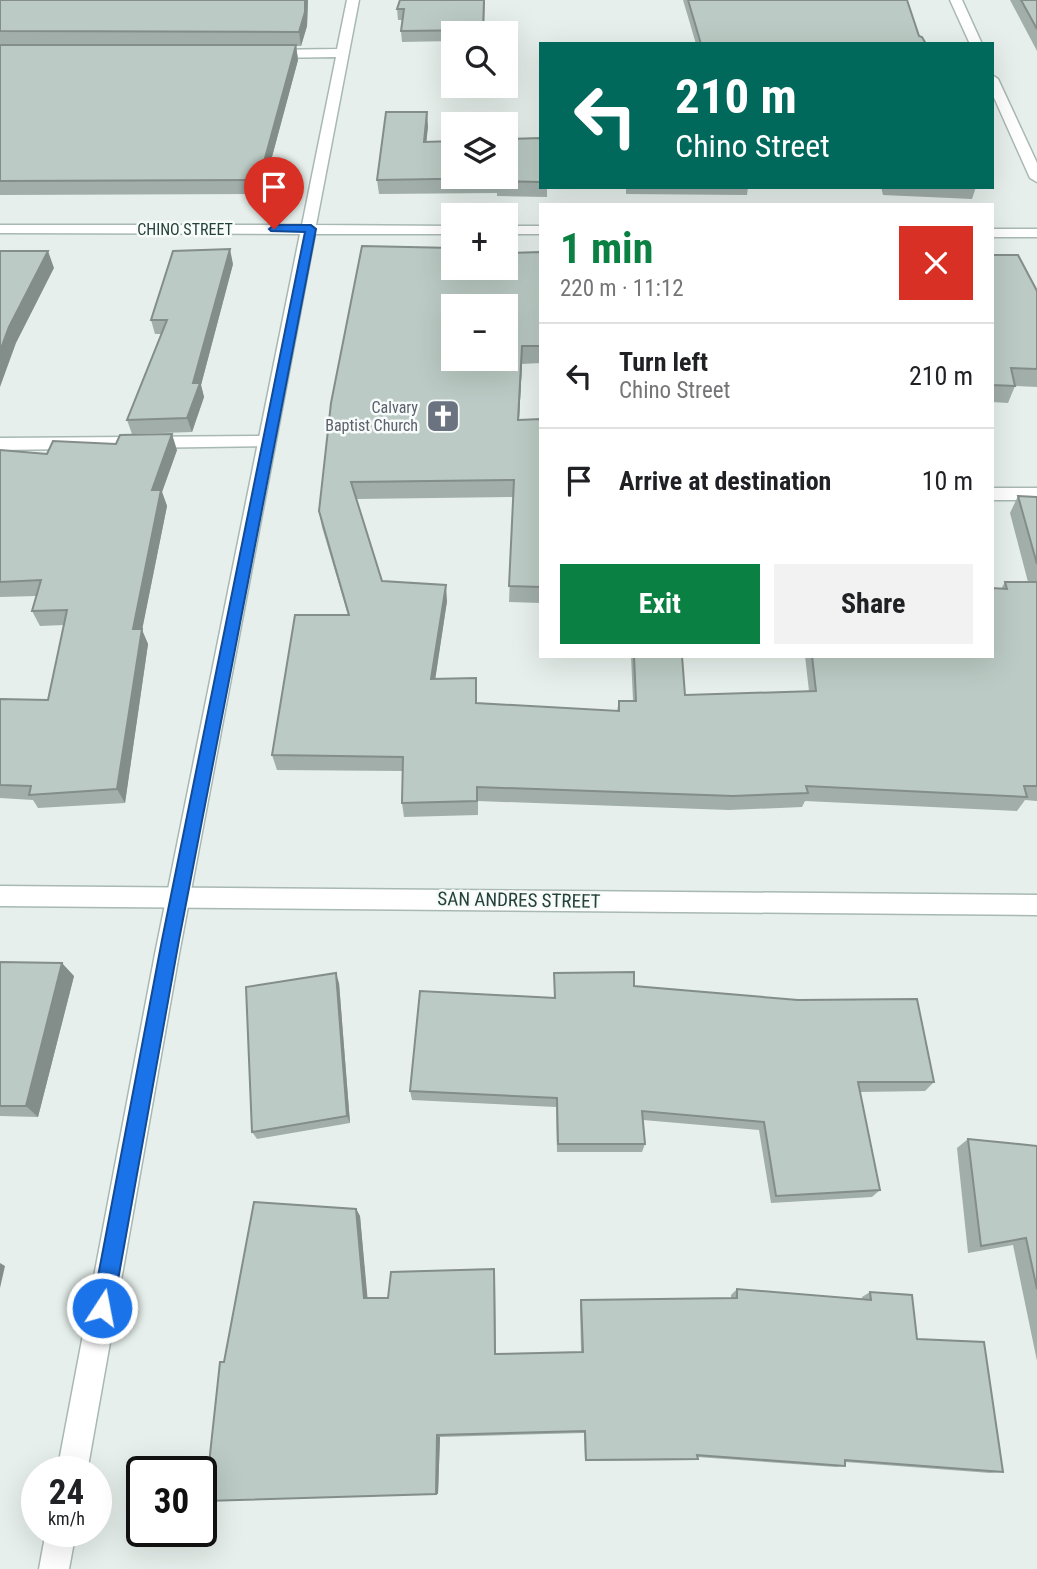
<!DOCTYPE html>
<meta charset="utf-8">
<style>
:root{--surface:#fff;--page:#f2f2f2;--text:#202124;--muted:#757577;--line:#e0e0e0;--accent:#0b8043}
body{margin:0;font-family:"Roboto Condensed",sans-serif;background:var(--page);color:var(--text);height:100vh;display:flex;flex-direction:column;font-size:26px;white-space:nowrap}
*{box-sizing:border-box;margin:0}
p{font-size:23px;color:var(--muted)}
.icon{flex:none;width:38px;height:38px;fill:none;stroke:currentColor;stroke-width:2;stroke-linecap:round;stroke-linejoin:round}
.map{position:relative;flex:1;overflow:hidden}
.details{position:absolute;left:539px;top:203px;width:455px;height:455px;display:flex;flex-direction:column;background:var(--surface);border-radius:0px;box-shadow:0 7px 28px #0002}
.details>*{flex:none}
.top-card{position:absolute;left:539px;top:42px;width:455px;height:147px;border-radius:0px;box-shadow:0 7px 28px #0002;background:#00695c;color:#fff;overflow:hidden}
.tools{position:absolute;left:441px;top:21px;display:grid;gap:14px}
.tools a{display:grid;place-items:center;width:77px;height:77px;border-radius:0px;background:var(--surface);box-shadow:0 7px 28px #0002;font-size:35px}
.speed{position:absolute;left:21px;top:1456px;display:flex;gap:14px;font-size:35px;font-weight:700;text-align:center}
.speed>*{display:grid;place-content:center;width:91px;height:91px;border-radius:50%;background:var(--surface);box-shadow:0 7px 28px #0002;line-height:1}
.speed small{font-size:18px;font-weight:400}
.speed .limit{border:4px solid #111;border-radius:10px;background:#fff;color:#111}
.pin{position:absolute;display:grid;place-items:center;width:60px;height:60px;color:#fff;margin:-72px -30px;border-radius:50% 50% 50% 0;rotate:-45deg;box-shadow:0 0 7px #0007}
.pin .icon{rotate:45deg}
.me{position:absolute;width:77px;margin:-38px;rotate:11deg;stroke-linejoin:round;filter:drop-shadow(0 0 5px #0008)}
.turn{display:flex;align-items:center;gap:24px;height:147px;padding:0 21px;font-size:32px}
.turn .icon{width:91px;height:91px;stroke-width:2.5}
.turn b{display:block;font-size:49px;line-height:60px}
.round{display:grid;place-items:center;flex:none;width:74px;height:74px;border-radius:0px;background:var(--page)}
.overview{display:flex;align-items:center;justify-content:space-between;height:119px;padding:0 21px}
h1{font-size:42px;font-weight:700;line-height:52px;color:var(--accent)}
.primary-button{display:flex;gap:14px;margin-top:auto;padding:14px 21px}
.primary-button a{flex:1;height:80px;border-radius:0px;background:var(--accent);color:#fff;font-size:28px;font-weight:700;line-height:80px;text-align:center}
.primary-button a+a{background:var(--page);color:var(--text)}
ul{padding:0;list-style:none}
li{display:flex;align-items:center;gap:21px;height:105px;padding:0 21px;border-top:2px solid var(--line)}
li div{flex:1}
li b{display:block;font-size:26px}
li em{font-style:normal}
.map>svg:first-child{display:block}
</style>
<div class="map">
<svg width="1037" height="1569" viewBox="0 0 1037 1569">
<rect width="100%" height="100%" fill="#e6efeb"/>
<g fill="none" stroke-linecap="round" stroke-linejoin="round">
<!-- service casing -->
<g stroke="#a8b8b2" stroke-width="3">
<path id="service" d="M267 436 275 442 273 446 0 450V438Z
M992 488H1037V500H992Z"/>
</g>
<!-- minor casing -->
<g stroke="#a8b8b2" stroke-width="3">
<path id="minor" d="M347 0H359L316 225 453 226V234H315L179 954 87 1472H57L155 954 300 234 0 233V225H302L336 57 268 58 262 54 268 50 337 49Z
M950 0H962L982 44H970Z
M992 75 998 79 1037 163V182L1030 178 992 93Z
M506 226H541V234H506Z
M992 229H1037V237H992Z
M46 1531H76L69 1569H39Z"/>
</g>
<!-- tertiary casing -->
<g stroke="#a8b8b2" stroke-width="3">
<path id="tertiary" d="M0 886 1037 895V915L0 906Z"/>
</g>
<!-- service -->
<use href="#service" fill="#fff" fill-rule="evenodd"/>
<!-- minor -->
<use href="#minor" fill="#fff" fill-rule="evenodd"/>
<!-- tertiary -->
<use href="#tertiary" fill="#fff" fill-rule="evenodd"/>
</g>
<!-- wall -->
<path fill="#a1aea9" d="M0 0H308L307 26 301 46H296L298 60 262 194 0 195Z
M485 0 484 33H453V41L402 42 401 31 402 20H398L397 9Z
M683 0H907L919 36 926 44H696Z
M1010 0H1037V51Z
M428 126 426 142 541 138V187H547V197L497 196V193L379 194 377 180Z
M626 187H748L747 195 626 194Z
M881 187H976L972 199 883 195Z
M541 252V363L522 364 519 420 541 419V603L509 602 513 497 356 499 382 581 447 601 435 679 477 703 617 711 619 701H633L631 656H682L685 695 809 691 805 656H992L1001 589 1005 582H1028L1010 513 1018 496 1037 497V801L1025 800 1017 811 805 801 802 807 729 810 478 801V815L404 817 402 803 403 771 277 770 272 755 348 615 322 527 319 511 453 268Z
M992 255 1037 291V387L1015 386 1008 403 992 402Z
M233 264 201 385 204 397 192 432 132 434 127 420 161 334H155L151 320Z
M0 450 47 454 177 450 162 492 167 506 142 630 148 644 125 803 38 808 33 800 0 798V699L48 700 64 625 40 626 32 611 36 596 0 597Z
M0 962 74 976 38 1117 0 1116Z
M554 973 634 986 934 1082 925 1091 860 1092 880 1190 872 1197 771 1203 759 1130 643 1120 645 1144 642 1152H557L556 1107 412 1100 410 1091 554 998Z
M339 983 350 1123 257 1139 252 1132Z
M968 1139 1037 1146V1361L1013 1245 968 1253 957 1148Z
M356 1209 360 1216 367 1298H388L495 1275 496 1354 581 1352 580 1305 581 1300 731 1298V1295L737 1289 862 1299V1297L870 1292 917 1339 1003 1472 990 1473 845 1462V1466L836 1467 697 1457 698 1459 693 1460 585 1461 584 1433 440 1437 438 1494 213 1501 224 1362Z"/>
<!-- shaded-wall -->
<path fill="#838d89" d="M305 0H308L307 26 301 46 299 32Z
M296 45 298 60 262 194 259 180Z
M427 112 428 126 425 156 424 142Z
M230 249 233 264 201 385 204 397 192 432 187 418 193 383Z
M48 251 54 268 16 343 0 387V351L9 327Z
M522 346V364L518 437V420Z
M172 434 177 450 162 492 167 506 142 630 148 644 125 803 117 789 133 629 152 490Z
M446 585 447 601 433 694 431 679Z
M62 963 74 976 38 1117 26 1106Z
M336 973 339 983 350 1123 347 1116Z
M356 1209 360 1216 368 1303 364 1298Z
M0 1263 5 1266 0 1288Z
M437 1435 440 1437 438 1494H436Z"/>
<!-- building -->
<path fill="#bbcac4" stroke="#838d89" stroke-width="2" fill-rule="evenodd" d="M0 0H305V12L299 32 0 31Z
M400 0H484L483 30 401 31 404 9H397Z
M688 0H907L919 36 922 37 926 44H701Z
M1021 0H1037V29Z
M0 45H296L259 180 0 181Z
M386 112H427L424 142 453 141V177H506V139L541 138V182L497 181V178L377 180Z
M362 246 453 248V268H506V253L541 252V346H522L518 420 541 419V587L509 586 514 480 351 482 382 581 446 585 431 679 476 678V703L619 711V701H636L634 656H682L685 695 816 691 812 656H992V588L1007 589 1005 582H1037V786H1024L1027 797 806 786 808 793 733 796 477 787V801L402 803 403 757 272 755 295 615H349L319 511 331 403ZM453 306H506V359H453Z
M230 249 193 383H200L187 418 127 420 167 320H151L173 251Z
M0 251H48L9 327 0 351Z
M992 255H1018L1037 291V369L1011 368 1015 386 992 385Z
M172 434 152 490H161L133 629H142L117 789 29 795 31 786 0 785V699L48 700 67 610 32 611 41 580 0 582V450L47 454 53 441 116 444 120 435Z
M1018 496 1037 497V564Z
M0 962 62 963 26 1106H0Z
M634 972V986L798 1000 917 999 934 1082H858L880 1190 776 1196 764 1122 642 1111 645 1144H558L557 1098 410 1091 420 991 555 998 554 973Z
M336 973 347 1116 252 1132 246 987Z
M968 1139 1037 1146V1289L1026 1238 981 1246Z
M254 1202 356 1209 364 1298H388L391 1272 494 1269 495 1354 583 1352 581 1300 737 1298V1289L871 1300 870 1292 912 1295 917 1339 984 1342 1003 1472 845 1460V1466L697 1455 698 1459 586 1460 585 1431 437 1435 436 1494 205 1501 220 1362H224Z"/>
<!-- route -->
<path fill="#1a73e8" stroke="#114b97" stroke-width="2" d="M274 225H311L316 229 179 940 113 1308 110 1316 102 1319 95 1316 92 1308 162 940 305 232 271 231 269 229Z"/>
<!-- icons -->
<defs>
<g id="church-square" transform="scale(1.75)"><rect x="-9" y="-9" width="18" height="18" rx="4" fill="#6b7280" stroke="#f7fbf9"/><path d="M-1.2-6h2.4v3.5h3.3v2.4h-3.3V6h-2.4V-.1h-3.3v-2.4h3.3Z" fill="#fff"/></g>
</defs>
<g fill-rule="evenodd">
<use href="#church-square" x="443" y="416"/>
</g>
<g text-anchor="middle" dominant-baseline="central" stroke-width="5" stroke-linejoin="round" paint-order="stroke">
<!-- far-street labels -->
<g font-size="16" fill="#24423a" stroke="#f7fbf9">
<text x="185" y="229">CHINO STREET</text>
</g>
<!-- far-worship labels -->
<g font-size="16" fill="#5b616d" stroke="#f7fbf9" text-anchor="end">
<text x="418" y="407">Calvary<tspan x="418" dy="18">Baptist Church</tspan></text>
</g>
<!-- street labels -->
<g font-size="19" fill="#24423a" stroke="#f7fbf9">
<text transform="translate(519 900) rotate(1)">SAN ANDRES STREET</text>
</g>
</g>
</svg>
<div class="tools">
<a><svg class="icon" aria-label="search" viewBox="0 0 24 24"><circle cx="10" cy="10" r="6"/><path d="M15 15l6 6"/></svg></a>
<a><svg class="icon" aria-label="layers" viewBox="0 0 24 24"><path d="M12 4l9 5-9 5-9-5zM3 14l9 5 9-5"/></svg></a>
<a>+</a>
<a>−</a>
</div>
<div class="speed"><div>24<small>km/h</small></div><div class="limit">30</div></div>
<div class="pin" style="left:274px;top:229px;background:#d93025"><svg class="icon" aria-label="arrive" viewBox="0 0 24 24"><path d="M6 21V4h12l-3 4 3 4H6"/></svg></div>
<svg class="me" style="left:102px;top:1308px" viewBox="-20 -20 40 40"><circle r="17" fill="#1a73e8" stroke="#fff" stroke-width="3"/><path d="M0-11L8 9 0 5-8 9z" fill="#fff"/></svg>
<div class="top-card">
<div class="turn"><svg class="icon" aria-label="left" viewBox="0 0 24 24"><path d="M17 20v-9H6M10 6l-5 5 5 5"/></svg><div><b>210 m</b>Chino Street</div></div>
</div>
<section class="details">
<div class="overview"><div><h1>1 min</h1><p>220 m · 11:12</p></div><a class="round" style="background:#d93025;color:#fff"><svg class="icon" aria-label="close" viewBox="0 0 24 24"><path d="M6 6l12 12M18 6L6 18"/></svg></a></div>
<ul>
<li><svg class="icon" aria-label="left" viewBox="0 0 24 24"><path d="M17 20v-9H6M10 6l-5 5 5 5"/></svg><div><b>Turn left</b><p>Chino Street</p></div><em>210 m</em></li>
<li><svg class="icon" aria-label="arrive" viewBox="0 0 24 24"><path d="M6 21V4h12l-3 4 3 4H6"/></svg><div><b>Arrive at destination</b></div><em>10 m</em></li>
</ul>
<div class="primary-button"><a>Exit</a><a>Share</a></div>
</section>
</div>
